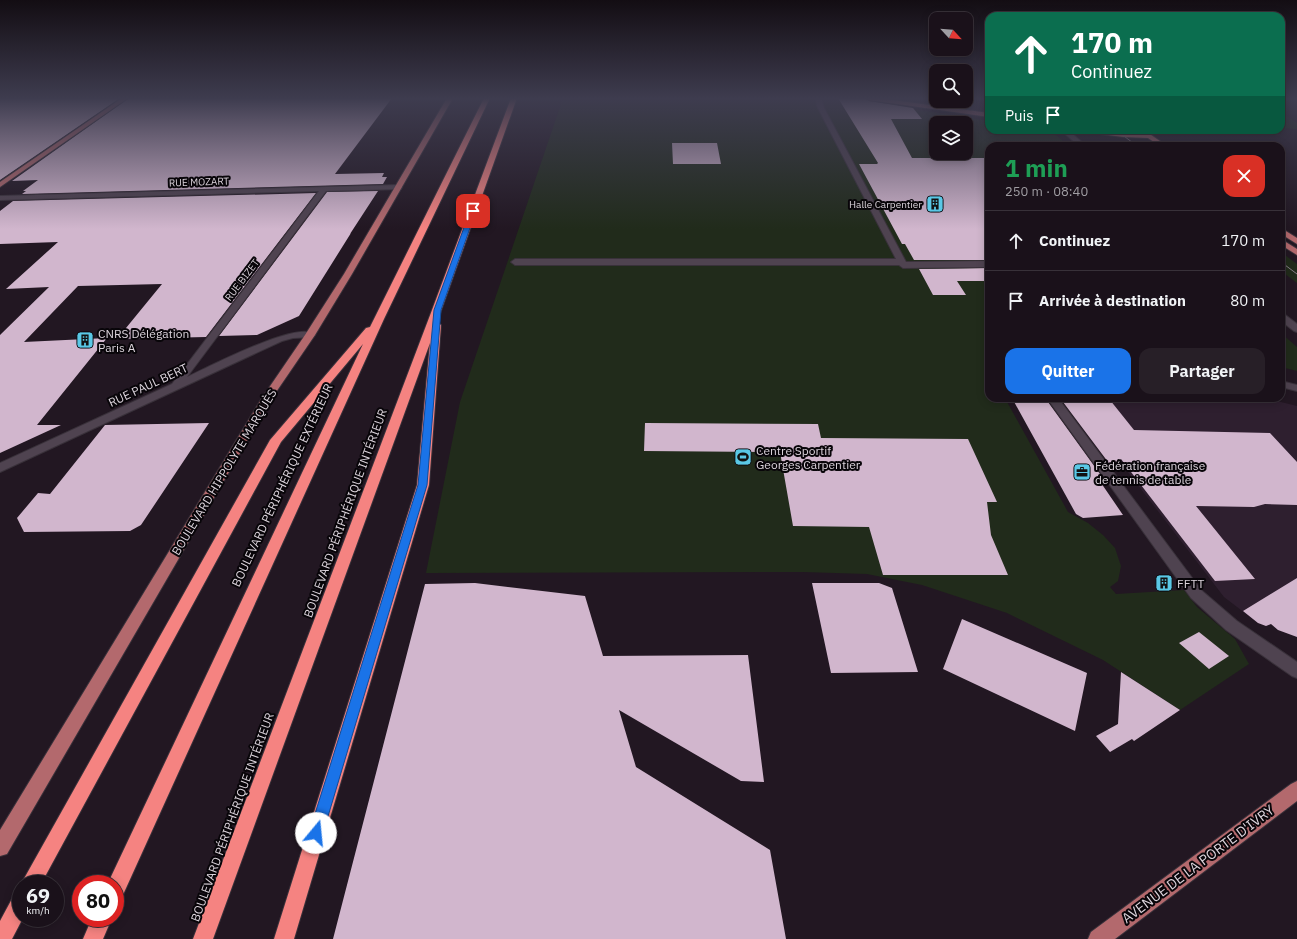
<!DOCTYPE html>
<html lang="fr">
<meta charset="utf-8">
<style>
:root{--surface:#1a111a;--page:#271f27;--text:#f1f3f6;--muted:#9f9da2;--line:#383139;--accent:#1a73e8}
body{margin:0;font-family:"IBM Plex Sans",sans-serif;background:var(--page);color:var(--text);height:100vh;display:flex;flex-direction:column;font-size:15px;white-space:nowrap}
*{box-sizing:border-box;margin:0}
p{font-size:13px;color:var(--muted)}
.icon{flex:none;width:22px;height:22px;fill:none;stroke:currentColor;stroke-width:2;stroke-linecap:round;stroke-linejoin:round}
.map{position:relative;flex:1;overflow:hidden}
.details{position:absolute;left:985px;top:142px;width:300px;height:260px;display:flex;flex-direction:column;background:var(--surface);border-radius:12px;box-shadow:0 2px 10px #0003,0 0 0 1px var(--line)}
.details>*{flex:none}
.guide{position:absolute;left:985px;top:12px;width:300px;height:122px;border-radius:12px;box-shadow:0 2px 10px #0003,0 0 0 1px var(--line);background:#0b6e4f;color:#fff;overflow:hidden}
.needle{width:26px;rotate:116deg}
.fabs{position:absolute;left:929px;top:12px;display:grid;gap:8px}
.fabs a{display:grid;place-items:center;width:44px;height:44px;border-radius:8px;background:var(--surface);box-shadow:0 2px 10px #0003,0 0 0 1px var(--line);font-size:20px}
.speed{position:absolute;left:12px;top:875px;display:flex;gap:8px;font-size:20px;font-weight:700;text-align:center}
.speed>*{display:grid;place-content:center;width:52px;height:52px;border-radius:50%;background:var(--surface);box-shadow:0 2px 10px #0003,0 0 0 1px var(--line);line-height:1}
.speed small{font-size:10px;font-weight:400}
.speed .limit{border:6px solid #d22;background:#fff;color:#111}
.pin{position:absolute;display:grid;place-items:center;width:34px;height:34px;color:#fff;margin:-17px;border-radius:8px;box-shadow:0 2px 6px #0006}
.me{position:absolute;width:44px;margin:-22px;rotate:17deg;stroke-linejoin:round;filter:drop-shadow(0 0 3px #0008)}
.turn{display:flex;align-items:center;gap:14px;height:84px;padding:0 20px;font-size:18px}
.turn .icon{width:52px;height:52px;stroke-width:2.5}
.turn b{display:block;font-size:28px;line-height:34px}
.then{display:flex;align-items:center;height:38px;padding:0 20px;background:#0003;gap:8px;font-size:15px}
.round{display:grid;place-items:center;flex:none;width:42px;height:42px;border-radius:12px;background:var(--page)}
.head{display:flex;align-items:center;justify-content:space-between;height:68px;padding:0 20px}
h1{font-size:24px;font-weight:800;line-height:30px;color:#1e9e55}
.button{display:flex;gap:8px;margin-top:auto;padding:8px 20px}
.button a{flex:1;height:46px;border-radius:12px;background:var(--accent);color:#fff;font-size:16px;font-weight:800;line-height:46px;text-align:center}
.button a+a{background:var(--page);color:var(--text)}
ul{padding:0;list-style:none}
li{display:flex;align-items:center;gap:12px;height:60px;padding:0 20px;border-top:1px solid var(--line)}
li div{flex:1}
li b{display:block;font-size:15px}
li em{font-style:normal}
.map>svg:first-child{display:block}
</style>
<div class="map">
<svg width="1297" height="939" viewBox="0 0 1297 939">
<rect width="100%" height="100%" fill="#221722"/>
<!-- built -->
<path fill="#2e1f2f" d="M1071 398H1265L1297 406V634L1278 630 1271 624 1266 626 1258 623 1224 597Z"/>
<!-- green -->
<path fill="#212b1b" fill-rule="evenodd" d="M563 98H841L989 121V130H1043L1057 136 1069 146H989V398H1044L1006 400 1068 512 1088 523 1103 535 1115 548 1121 566 1118 581 1110 587 1116 594 1184 590 1197 607 1235 639 1249 664 1180 710 1103 660 1007 613 922 585 867 574 803 572 426 573 460 402ZM936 123H966V153H936Z
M1281 112 1297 123V129L1281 128Z
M1281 252 1297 264V283L1281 271Z
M1281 333 1297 347V371L1281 367Z"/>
<!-- building -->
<path fill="#d1b6cd" d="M0 98H120L0 180Z
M129 98H392L335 174 384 173 382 177H387L383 184 22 194 26 191H23L38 180 12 181Z
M838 98H865L869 101 913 108 922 119H891L912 158H989V260H914L905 244H902L859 164H878L877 163H878Z
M672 143H717L721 164H673Z
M378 191 350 234 351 233 299 316 257 335 219 336 327 192Z
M316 193 206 337 117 339 162 284 78 286 24 342 107 338 37 425H61L0 453V335L49 287 6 289 58 242 0 244V211L13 201Z
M989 268V281H957L966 295H933L919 269Z
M1012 398H1037L1040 402H1048L1100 474 1097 477 1123 515 1083 518 1076 514Z
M1110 400 1134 430 1270 433 1297 462V505L1265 504 1254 507 1196 506 1255 579 1215 581 1121 459 1111 466 1063 402Z
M209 423 141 525 130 531 24 532 17 518 38 493 50 494 105 425Z
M645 423 818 424 821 438 968 439 997 502H987L991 535 1008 575H883L869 527 793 526 780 452 644 451Z
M1297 578V637L1278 630 1271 624 1266 626 1258 623 1243 611Z
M475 583 585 596 603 656 748 655 764 782 741 781 619 710 636 767 770 850 786 939H333L425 584Z
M812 583H879L892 588 918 672 831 673Z
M962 619 1087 673 1075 731 943 669Z
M1199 632 1229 656 1209 669 1179 643Z
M1121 672 1180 710 1134 741 1132 739 1110 752 1096 736 1118 724Z"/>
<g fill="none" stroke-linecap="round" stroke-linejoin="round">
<!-- minor casing -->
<g stroke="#39313a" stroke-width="2">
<path id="minor" d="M815 98H821L824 108 906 262 989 261V267L903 268 899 265H515L511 262 515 259H896L818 108Z
M1063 130H1068L1086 146H1079L1063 132Z
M398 185 402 187 401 189 326 191 187 377C207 368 300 319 315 335L313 337 293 338 282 341 0 472V463L172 384 319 191 0 200V196Z
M1281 313 1284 314 1297 324V332L1294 331 1281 321Z
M1281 381 1297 385V391L1281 387Z
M1047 398H1058L1201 590 1237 621 1297 662V678L1292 676 1226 630 1191 598Z"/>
</g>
<!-- major casing -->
<g stroke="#39313a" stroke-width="2">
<path id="major" d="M122 98H128L0 187V182Z
M447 98H453L352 274 315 335 272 398 7 854 0 856V830L262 398 305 335 344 274Z
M866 98H878L989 113V117L869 100Z
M1082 130 1143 134 1141 132 1144 130 1167 146H1160L1148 138 1123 137 1085 132Z
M1281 228 1297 238V244L1281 234Z
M1281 239 1297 249V255L1281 245Z
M1297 781V801L1115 939H1088L1091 932 1291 784Z"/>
</g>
<!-- highway casing -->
<g stroke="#39313a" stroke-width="2">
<path id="highway" d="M484 98H490L384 319 122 897 115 900V884L108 883 363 344 281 442 41 884H21L270 440 366 328 370 327Z
M511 98H517L437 322 441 325 429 485 294 939H274L417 485 430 343 213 939H193L432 310Z
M21 892V918H23L12 939H0V921L14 895Z
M92 918H112L103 939H83Z"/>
</g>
<!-- minor -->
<use href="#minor" fill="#4f4350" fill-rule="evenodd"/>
<!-- major -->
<use href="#major" fill="#b3696d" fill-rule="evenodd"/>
<!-- highway -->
<use href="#highway" fill="#f58381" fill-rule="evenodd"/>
<!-- tram -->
<path stroke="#877d87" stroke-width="1" d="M1116 130 1137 146
M1281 262 1297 274"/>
</g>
<!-- sky -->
<linearGradient id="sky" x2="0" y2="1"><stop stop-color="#130d13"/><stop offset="0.43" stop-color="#3e3c4f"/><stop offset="1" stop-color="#3e3c4f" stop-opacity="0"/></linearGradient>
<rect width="1297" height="229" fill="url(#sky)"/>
<!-- route -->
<path fill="#1a73e8" stroke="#114b97" d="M473 209 476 211 441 310 427 485 323 833 321 838 316 840 311 838 309 833 418 485 434 310 470 211Z"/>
<!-- icons -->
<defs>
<g id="building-square" transform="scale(0.9)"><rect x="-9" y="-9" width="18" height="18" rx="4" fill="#5ac8e6" stroke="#080509"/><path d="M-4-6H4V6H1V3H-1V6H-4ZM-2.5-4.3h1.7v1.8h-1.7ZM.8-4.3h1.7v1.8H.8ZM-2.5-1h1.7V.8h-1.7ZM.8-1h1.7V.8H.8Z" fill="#111"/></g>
<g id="stadium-square" transform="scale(0.9)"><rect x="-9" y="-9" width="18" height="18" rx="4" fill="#5ac8e6" stroke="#080509"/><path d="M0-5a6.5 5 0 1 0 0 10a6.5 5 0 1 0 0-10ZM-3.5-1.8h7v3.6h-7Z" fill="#111"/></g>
<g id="office-square" transform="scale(0.9)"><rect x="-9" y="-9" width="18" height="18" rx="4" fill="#5ac8e6" stroke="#080509"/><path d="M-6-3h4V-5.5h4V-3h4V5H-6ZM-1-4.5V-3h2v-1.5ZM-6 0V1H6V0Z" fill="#111"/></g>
</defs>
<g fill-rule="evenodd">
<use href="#building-square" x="935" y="204"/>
<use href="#building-square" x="85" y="340"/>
<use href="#stadium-square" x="743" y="457"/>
<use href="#office-square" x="1082" y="472"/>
<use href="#building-square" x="1164" y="583"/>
</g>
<g text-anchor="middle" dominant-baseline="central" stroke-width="4" stroke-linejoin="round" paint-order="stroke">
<!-- far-street labels -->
<g font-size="10" fill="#dcd4dc" stroke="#080509">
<text transform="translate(199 182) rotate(-2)">RUE MOZART</text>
<text transform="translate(242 280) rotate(-53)">RUE BIZET</text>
</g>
<!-- far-poi labels -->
<g font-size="10" fill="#dcd4dc" stroke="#080509" text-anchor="end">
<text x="922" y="204">Halle Carpentier</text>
</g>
<!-- poi labels -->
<g font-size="12" fill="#dcd4dc" stroke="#080509" text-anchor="start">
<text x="98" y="333">CNRS Délégation<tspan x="98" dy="14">Paris A</tspan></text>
<text x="756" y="450">Centre Sportif<tspan x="756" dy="14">Georges Carpentier</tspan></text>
<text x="1095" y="465">Fédération française<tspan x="1095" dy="14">de tennis de table</tspan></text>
<text x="1177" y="583">FFTT</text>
</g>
<!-- street labels -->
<g font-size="12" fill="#dcd4dc" stroke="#080509">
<text transform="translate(148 385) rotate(-25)">RUE PAUL BERT</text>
<text transform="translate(224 472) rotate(-59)">BOULEVARD HIPPOLYTE MARQUÈS</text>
<text transform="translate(282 485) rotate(-65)">BOULEVARD PÉRIPHÉRIQUE EXTÉRIEUR</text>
<text transform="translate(345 513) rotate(-70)">BOULEVARD PÉRIPHÉRIQUE INTÉRIEUR</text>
<text transform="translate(232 817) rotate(-70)">BOULEVARD PÉRIPHÉRIQUE INTÉRIEUR</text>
</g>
<!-- near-street labels -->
<g font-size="14" fill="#dcd4dc" stroke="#080509">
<text transform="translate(1198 864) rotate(-37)">AVENUE DE LA PORTE D'IVRY</text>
</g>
</g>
</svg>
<div class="fabs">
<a><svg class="needle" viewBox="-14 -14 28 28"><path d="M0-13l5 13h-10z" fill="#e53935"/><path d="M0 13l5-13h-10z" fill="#9f9da2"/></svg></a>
<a><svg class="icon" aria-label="search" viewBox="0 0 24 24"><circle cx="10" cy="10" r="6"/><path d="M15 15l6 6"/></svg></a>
<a><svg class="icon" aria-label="layers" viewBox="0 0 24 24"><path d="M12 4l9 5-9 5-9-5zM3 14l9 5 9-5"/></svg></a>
</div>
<div class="speed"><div>69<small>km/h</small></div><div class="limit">80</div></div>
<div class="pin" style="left:473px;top:211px;background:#d93025"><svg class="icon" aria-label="arrive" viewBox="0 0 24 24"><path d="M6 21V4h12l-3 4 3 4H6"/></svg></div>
<svg class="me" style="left:316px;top:833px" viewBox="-20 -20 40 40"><circle r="19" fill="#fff"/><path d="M0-13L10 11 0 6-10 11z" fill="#1a73e8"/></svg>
<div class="guide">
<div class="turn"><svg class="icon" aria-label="ahead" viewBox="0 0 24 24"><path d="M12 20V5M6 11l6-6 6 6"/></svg><div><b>170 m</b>Continuez</div></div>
<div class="then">Puis<svg class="icon" aria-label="arrive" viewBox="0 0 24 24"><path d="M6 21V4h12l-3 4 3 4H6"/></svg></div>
</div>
<section class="details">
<div class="head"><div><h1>1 min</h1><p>250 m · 08:40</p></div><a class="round" style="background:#d93025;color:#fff"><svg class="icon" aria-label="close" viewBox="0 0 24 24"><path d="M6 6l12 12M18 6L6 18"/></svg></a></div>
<ul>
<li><svg class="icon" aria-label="ahead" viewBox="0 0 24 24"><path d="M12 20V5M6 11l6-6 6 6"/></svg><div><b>Continuez</b></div><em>170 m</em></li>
<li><svg class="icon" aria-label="arrive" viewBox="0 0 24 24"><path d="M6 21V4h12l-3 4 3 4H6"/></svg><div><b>Arrivée à destination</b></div><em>80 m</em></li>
</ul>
<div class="button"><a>Quitter</a><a>Partager</a></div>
</section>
</div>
